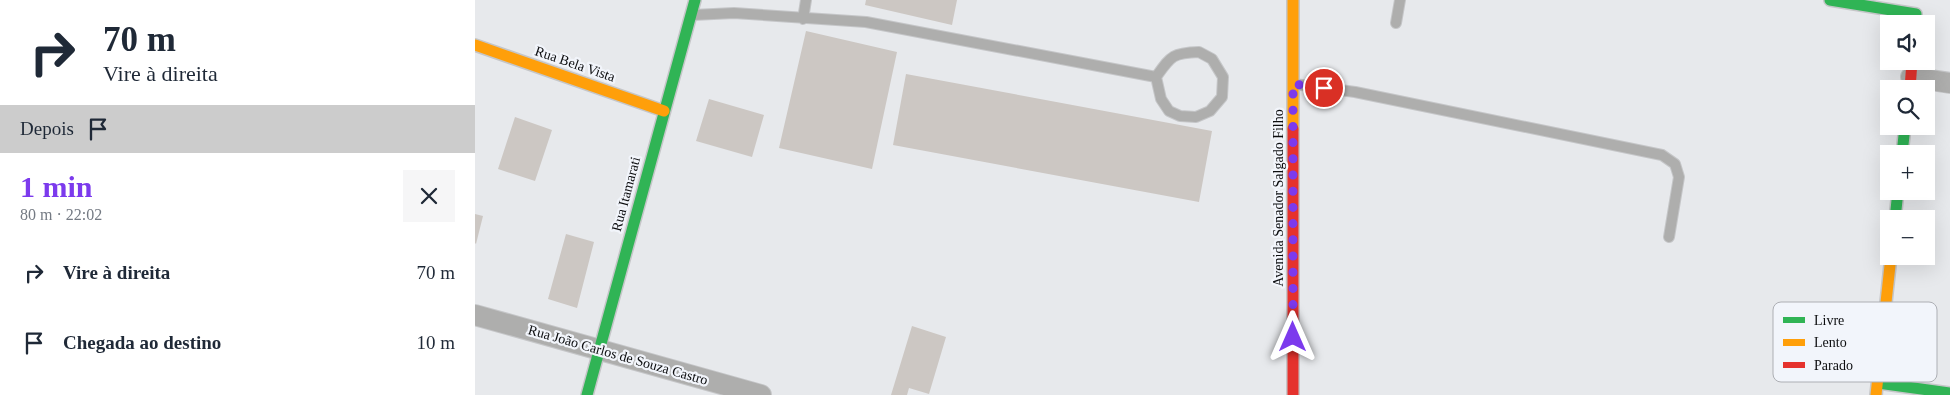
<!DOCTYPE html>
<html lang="pt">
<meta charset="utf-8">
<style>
:root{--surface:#fff;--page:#f6f6f7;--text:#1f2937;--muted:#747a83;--accent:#7c3aed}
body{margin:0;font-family:Georgia,serif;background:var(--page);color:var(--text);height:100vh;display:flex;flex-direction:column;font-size:19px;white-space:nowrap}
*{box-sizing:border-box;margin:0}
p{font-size:16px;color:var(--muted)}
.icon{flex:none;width:28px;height:28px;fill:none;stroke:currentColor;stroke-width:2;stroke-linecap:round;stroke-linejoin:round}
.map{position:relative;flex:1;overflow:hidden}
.sheet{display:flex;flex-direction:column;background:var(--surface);width:475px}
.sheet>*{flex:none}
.hud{background:#fff;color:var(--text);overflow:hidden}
.fabs{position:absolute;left:1405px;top:15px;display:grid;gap:10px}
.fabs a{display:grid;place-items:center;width:55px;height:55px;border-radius:0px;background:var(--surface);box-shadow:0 5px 20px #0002;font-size:25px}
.pin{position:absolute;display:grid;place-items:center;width:42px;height:42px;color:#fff;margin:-21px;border:2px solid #fff;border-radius:50%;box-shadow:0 1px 5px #0007}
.me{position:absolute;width:55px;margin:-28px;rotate:0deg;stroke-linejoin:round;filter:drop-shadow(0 0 4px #0008)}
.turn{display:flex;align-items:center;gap:18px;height:105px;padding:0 20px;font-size:22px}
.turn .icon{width:65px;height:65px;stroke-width:2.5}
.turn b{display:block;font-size:35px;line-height:42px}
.then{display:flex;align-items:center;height:48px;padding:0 20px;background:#0003;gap:10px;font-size:19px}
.round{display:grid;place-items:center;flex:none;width:52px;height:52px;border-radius:0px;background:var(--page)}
.headline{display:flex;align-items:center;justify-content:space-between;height:85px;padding:0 20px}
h1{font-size:30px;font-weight:600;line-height:38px;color:var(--accent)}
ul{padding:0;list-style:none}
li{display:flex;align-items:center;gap:15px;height:70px;padding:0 20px}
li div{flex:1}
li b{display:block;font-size:19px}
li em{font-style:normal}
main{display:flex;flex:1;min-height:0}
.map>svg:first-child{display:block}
</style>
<main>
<section class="sheet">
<div class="hud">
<div class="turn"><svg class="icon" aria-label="right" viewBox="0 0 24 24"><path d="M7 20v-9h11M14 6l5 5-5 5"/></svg><div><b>70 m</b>Vire à direita</div></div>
<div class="then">Depois<svg class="icon" aria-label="arrive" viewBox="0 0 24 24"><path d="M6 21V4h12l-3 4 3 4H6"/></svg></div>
</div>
<div class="headline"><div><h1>1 min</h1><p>80 m · 22:02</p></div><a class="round"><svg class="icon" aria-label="close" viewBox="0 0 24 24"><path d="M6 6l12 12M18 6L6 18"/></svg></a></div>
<ul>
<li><svg class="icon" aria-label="right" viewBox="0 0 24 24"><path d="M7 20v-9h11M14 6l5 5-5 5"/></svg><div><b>Vire à direita</b></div><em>70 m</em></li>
<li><svg class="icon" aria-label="arrive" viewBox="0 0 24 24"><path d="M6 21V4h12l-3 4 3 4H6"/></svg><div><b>Chegada ao destino</b></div><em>10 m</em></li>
</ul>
</section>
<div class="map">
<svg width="1475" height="395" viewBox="0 0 1475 395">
<rect width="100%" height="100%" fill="#e7e9ec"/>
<!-- building -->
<path fill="#ccc7c3" d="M391 0H482L477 25 390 5Z
M331 31 422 52 397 169 304 148Z
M431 74 737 131 724 202 418 145Z
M234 99 289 115 277 157 221 141Z
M40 117 77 130 60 181 23 169Z
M0 214 8 216 1 244 0 243Z
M91 234 119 242 102 308 73 299Z
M437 326 471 337 454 394 434 388 432 395H416Z"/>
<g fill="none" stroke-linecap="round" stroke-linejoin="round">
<!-- lane casing -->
<g stroke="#c5c6c8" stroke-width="12">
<path id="lane" d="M218 15 259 13 391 22 681 77
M328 19 331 0
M921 23 925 0
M724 52 737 59 748 77 747 97 735 111 721 117 705 116 694 111 686 99 681 77C696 56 697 53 724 52Z
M819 84 880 92 1187 155 1200 164 1204 177 1194 237"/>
</g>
<!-- street casing -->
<g stroke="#c5c6c8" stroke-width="22">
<path id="street" d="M1436 77 1475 83
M0 315 286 395"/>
</g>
<!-- fast casing -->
<g stroke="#c5c6c8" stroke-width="14">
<path id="fast" d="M1355 0 1441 14
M1427 154 1430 126
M1420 219 1423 191
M1403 383 1475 393
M112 395 220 0"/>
</g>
<!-- slow casing -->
<g stroke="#c5c6c8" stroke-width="14">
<path id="slow" d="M818 0V129
M0 45 189 111
M1401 395 1416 256"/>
</g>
<!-- jam casing -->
<g stroke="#c5c6c8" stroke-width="14">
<path id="jam" d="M1435 89 1437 61
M818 129V395"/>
</g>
<!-- lane -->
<use href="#lane" stroke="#aeaead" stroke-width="10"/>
<!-- street -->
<use href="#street" stroke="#aeaead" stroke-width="20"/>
<!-- fast -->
<use href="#fast" stroke="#30b455" stroke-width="11"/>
<!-- slow -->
<use href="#slow" stroke="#ff9f0a" stroke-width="11"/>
<!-- jam -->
<use href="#jam" stroke="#e5322d" stroke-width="11"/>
</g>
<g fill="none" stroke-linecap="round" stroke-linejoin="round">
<!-- route -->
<path stroke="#7c3aed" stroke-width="9" stroke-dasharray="0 16.2" d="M818 337V84L849 88"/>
</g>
<g text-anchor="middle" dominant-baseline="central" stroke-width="4.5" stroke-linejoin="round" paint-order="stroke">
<!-- street labels -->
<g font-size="14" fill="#0c0d0f" stroke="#f2f5fb">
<text transform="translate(100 64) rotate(19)">Rua Bela Vista</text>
<text transform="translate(151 194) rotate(-75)">Rua Itamarati</text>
<text transform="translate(803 198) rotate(-90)">Avenida Senador Salgado Filho</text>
<text transform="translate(143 355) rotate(16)">Rua João Carlos de Souza Castro</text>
</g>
</g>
<!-- legend -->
<rect x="1298" y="302" width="164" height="80" rx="8" fill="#f2f5fb" stroke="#adafb4" stroke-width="1"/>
<rect x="1308" y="317" width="22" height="6" fill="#30b455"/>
<rect x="1308" y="339" width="22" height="7" fill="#ff9f0a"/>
<rect x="1308" y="362" width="22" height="6" fill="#e5322d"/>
<g font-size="14" fill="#0c0d0f">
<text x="1339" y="325">Livre</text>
<text x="1339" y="347">Lento</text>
<text x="1339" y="370">Parado</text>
</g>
</svg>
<div class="fabs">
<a><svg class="icon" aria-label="sound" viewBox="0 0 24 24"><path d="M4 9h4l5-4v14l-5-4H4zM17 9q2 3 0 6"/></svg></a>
<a><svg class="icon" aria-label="search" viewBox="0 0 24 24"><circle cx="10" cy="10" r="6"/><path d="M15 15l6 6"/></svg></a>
<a>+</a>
<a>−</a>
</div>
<div class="pin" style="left:849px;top:88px;background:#d93025"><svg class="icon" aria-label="arrive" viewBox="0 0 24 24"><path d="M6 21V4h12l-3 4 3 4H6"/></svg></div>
<svg class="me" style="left:818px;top:337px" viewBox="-20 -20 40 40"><path d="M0-17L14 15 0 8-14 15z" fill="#7c3aed" stroke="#fff" stroke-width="4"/></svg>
</div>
</main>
